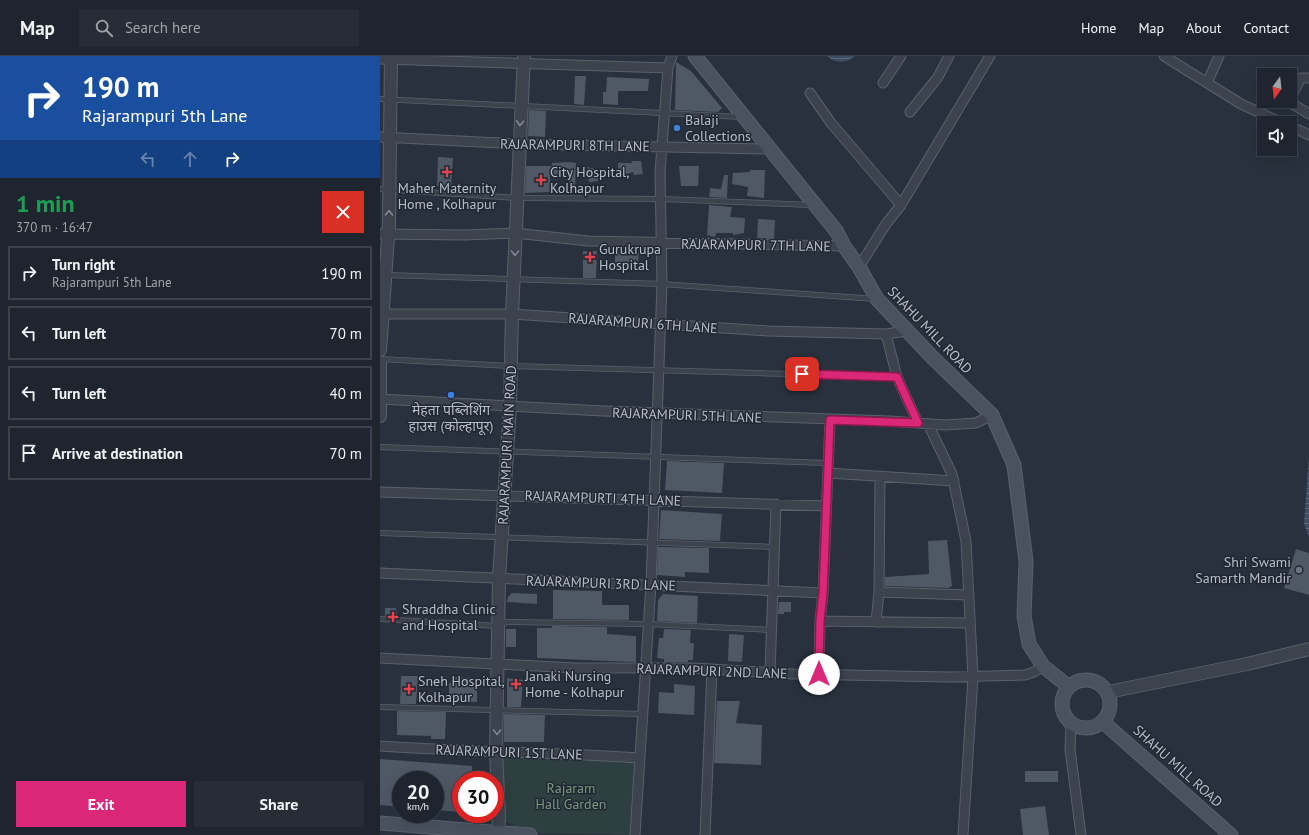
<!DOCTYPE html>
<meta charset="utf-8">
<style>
:root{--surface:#1e252e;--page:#262d36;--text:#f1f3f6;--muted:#a1a5aa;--line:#3c424a;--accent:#db2777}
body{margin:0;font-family:"PT Sans","Noto Sans Devanagari",sans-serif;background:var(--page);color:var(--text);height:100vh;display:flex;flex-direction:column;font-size:15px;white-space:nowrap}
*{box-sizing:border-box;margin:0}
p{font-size:13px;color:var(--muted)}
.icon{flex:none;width:22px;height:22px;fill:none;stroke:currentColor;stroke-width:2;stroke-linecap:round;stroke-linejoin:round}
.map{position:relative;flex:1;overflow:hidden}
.panel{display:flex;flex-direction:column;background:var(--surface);width:380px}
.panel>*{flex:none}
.banner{background:#1a4fa0;color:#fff;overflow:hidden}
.needle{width:26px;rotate:195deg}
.buttons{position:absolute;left:877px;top:12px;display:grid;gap:8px}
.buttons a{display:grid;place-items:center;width:40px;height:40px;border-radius:0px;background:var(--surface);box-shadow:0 4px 16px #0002,0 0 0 1px var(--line);font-size:20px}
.speed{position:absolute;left:12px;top:715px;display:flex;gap:8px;font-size:20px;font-weight:700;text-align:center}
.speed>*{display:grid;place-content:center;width:52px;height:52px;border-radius:50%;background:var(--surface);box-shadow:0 4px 16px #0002,0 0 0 1px var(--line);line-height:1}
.speed small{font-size:10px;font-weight:400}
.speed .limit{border:6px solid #d22;background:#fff;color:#111}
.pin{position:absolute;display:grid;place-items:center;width:34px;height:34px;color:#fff;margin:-17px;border-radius:8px;box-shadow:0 2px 6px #0006}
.me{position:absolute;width:44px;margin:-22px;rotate:0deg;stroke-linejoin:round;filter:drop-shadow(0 0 3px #0008)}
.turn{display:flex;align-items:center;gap:14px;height:84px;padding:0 16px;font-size:18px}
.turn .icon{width:52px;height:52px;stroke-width:2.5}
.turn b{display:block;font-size:28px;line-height:34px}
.lanes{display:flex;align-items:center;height:38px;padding:0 16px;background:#0003;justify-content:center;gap:20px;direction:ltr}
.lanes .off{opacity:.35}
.round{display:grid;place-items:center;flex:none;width:42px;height:42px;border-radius:0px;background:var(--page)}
.summary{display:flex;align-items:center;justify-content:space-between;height:68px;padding:0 16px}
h1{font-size:24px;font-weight:700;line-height:30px;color:#1e9e55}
.primary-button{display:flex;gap:8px;margin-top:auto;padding:8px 16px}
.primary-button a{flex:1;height:46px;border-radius:0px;background:var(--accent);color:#fff;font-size:16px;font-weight:700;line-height:46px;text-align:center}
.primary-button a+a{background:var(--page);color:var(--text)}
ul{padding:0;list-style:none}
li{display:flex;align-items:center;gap:12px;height:54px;margin:0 8px 6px;padding:0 8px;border:2px solid var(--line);border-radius:0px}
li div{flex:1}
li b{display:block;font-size:15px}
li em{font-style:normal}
header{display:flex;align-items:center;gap:24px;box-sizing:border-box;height:56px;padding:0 20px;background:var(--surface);border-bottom:1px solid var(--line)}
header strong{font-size:19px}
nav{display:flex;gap:22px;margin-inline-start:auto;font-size:14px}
.search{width:280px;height:36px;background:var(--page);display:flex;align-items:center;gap:10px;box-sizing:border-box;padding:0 14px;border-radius:0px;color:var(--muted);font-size:15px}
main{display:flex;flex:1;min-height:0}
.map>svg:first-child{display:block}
</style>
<header>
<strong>Map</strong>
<div class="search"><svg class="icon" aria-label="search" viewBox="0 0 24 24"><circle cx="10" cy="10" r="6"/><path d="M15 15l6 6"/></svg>Search here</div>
<nav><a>Home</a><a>Map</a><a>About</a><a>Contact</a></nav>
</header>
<main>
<section class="panel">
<div class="banner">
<div class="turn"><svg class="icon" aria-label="right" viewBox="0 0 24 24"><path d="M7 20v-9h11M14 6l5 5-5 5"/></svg><div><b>190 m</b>Rajarampuri 5th Lane</div></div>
<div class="lanes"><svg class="icon off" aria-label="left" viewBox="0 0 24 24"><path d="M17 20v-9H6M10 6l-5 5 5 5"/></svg><svg class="icon off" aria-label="ahead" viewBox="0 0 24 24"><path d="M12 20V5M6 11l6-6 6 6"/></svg><svg class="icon" aria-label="right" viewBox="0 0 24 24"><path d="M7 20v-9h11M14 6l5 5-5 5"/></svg></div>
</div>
<div class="summary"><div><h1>1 min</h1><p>370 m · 16:47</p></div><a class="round" style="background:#d93025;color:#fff"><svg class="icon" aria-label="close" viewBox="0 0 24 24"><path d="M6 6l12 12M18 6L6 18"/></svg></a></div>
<ul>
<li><svg class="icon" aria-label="right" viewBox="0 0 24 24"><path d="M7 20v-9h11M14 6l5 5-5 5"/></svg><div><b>Turn right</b><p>Rajarampuri 5th Lane</p></div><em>190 m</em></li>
<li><svg class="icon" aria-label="left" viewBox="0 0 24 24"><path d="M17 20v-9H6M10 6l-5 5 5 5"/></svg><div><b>Turn left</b></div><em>70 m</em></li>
<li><svg class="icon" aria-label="left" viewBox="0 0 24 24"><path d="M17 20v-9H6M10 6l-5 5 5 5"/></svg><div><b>Turn left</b></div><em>40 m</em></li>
<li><svg class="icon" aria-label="arrive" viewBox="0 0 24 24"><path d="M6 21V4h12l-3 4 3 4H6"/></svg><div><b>Arrive at destination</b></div><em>70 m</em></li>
</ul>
<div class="primary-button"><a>Exit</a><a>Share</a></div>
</section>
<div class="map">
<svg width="929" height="779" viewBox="0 0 929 779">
<defs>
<pattern id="water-rules" width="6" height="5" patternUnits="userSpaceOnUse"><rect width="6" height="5" fill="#404e64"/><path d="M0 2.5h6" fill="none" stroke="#5a6679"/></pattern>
</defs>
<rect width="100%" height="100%" fill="#28313d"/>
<!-- park -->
<path fill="#2d3f40" d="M121 701 184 702 254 706 250 779 142 777 133 768 122 765Z"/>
<!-- water -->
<path fill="url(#water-rules)" d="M447 0H475C466 8 455 7 447 0Z
M929 399V481L924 468Z"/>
<!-- building -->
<path fill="#4f5865" d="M296 6 311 15 342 52 338 56 295 54Z
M195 20H206L204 49 194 48Z
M227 21 269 23 268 35H238V49L223 48V36H226Z
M149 54 166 55 165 81 148 80Z
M58 101 73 102 71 131 57 130Z
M252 105H261L263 118 254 119 253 116 243 119V115L238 114V107H252Z
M189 106 196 107 195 131H188L189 121 170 119V136L145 137 146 110H172V107Z
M299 110H319L318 130H301Z
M207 111 219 114 218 125 209 126Z
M370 114H385L384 142 367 140 368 131 352 128 353 117 370 116Z
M344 119H348L347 142 329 141 330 132 341 133Z
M329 149 352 151 350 161 365 162 364 177 353 179V177H336L335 181 327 179Z
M378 163 395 164 394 183 377 182Z
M203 195H217L216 222H203Z
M235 196H259L258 210 235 209Z
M287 405 344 407 342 437 285 434Z
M281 454 342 458 340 485 279 483Z
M567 484 572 530 568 532 505 530V521L549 518 548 485Z
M278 491 329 492V517L305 516V521L277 519Z
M916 493 929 497V539L904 532Z
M173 534 222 535V549H249V564L173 563Z
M132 537 157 538V548L127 546 128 541Z
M283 538 318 540 317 567 277 565 278 544Z
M399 546H411V556H404V558H398Z
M5 552H16L17 560H5Z
M172 570 227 571V578L256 580V606L157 602V572H172Z
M126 573H136V591H126Z
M284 573 311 574 310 587H314L313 604H308V606H284V603L277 602 279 582H283Z
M349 578 364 579 362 606 348 605Z
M21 620H38L36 648H20Z
M73 621 97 622V646H73L72 642 69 640V627H72Z
M127 622 143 624 141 651H127Z
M294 628 315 630 314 659 278 657 279 636 294 637Z
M337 645H360L356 667 382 669 381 709 334 707Z
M17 655 66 656 65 683H51V680L17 679Z
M124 658 165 659 164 686H124Z
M0 703 92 710V718H84L83 724H81V756L55 754V724H21V751L0 749Z
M645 715H678V726H645Z
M665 750 669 779H643L640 753Z"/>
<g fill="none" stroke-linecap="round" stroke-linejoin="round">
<!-- service casing -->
<g stroke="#5a616b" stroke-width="6">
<path id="service" d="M0 43 362 61
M0 133 137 142 281 143 432 149
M6 219 282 228 496 243
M0 303 131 310 517 321
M0 391 448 407
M0 477 395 491
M0 563 118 570
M119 566 268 568 392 574
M0 651 262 658"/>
</g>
<!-- minor casing -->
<g stroke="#5a616b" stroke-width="11">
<path id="minor" d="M784 0 861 48 902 67
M0 3 288 12
M929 22H921L913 37 911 47 929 58
M503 27 521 0
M827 27 839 0
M430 37 451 67 521 149
M530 56 558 21 569 0
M910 70 929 79
M0 81 139 88 390 93
M0 178 84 179 135 177 208 185 464 190
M479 211 506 168 521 149 610 0
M0 258H132L388 275 506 278 526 275
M506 278 517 321 538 367
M0 343 223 355 510 365 565 369 596 367 612 359
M548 368 572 418 586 485 593 621 583 779
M448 417 574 425
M0 436 446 450
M0 517 443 537
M499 536 588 539
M440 565 590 567
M496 566 499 536 500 420
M0 602 196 612H314L413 618 568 621 645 619 654 616 663 610
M390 616 396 448
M439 618 440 565 443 537 450 364
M691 668 690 693 701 779
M0 690C86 696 172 696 259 702
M255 779 271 528 282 228 280 116 288 12 292 0
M325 779 332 613"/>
</g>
<!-- tertiary casing -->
<g stroke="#5a616b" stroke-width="14">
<path id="tertiary" d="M0 294 9 168 11 0
M0 306V360
M728 636 867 608 929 593
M118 779 119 760 116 696 119 522 130 350 132 258 144 0"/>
</g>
<!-- secondary casing -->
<g stroke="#5a616b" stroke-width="15">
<path id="secondary" d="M315 0 457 176 464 190 479 211 497 243 553 302 612 359 634 409 646 505 644 560 649 588 663 610 689 631
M682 648a24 24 0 1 1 48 0a24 24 0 1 1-48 0Z
M723 666 851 779
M0 767 150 779"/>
</g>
<!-- service -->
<use href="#service" stroke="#3c434d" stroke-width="4.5"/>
<!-- minor -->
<use href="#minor" stroke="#3c434d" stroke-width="9"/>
<!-- tertiary -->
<use href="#tertiary" stroke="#3c434d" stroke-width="12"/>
<!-- secondary -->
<use href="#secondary" stroke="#4a5260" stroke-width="13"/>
</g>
<!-- one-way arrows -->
<defs><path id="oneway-chevron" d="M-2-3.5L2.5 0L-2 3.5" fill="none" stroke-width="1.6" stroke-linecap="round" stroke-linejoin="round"/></defs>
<g stroke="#808791">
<use href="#oneway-chevron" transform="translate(140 67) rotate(93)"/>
<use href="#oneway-chevron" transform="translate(9 157) rotate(-90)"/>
<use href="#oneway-chevron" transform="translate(135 197) rotate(90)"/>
<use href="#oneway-chevron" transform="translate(117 676) rotate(92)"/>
</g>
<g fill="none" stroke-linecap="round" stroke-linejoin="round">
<!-- route casing -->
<g stroke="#8e194d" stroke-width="10">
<path id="route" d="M422 318 517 321 538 367 450 364 443 537 440 565 439 618"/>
</g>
<!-- route -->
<use href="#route" stroke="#db2777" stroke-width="7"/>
</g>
<!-- markers -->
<g fill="#3f7fe0" stroke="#212832" stroke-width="1.5">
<circle cx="297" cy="72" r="4"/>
<circle cx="71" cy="339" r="4"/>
</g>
<g fill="#e0444e" stroke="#212832" stroke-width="1.5">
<path d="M65 110h4v4h4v4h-4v4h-4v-4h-4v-4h4z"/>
<path d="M159 118h4v4h4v4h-4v4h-4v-4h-4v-4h4z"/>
<path d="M208 195h4v4h4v4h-4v4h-4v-4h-4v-4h4z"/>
<path d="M11 555h4v4h4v4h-4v4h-4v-4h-4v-4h4z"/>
<path d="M134 622h4v4h4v4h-4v4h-4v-4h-4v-4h4z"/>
<path d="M27 627h4v4h4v4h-4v4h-4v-4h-4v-4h4z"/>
</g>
<circle fill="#6b7280" stroke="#212832" stroke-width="1.5" cx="919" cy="514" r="4"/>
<g text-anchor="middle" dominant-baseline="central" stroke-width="3" stroke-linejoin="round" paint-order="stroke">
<!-- poi labels -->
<g font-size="14" fill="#b8bec8" stroke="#212832" text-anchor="start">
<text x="305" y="64">Balaji<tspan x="305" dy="16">Collections</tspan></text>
<text x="170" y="116">City Hospital,<tspan x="170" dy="16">Kolhapur</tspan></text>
<text x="67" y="132" text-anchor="middle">Maher Maternity<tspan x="67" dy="16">Home , Kolhapur</tspan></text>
<text x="219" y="193">Gurukrupa<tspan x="219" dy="16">Hospital</tspan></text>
<text x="71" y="354" text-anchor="middle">मेहता पब्लिशिंग<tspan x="71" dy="16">हाउस (कोल्हापूर)</tspan></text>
<text x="911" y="506" text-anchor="end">Shri Swami<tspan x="911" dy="16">Samarth Mandir</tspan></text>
<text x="22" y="553">Shraddha Clinic<tspan x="22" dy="16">and Hospital</tspan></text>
<text x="145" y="620">Janaki Nursing<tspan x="145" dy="16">Home - Kolhapur</tspan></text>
<text x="38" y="625">Sneh Hospital,<tspan x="38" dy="16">Kolhapur</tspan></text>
</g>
<!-- street labels -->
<g font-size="14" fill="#b8bec8" stroke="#212832">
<text transform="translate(195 89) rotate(1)">RAJARAMPURI 8TH LANE</text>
<text transform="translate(376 189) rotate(1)">RAJARAMPURI 7TH LANE</text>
<text transform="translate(263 267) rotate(4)">RAJARAMPURI 6TH LANE</text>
<text transform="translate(550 274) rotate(46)">SHAHU MILL ROAD</text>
<text transform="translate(307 359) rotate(2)">RAJARAMPURI 5TH LANE</text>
<text transform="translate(127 389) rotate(-87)">RAJARAMPURI MAIN ROAD</text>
<text transform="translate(223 442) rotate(2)">RAJARAMPURTI 4TH LANE</text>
<text transform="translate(221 527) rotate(2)">RAJARAMPURI 3RD LANE</text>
<text transform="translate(332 615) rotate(2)">RAJARAMPURI 2ND LANE</text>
<text transform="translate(129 696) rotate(2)">RAJARAMPURI 1ST LANE</text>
<text transform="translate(798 710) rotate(42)">SHAHU MILL ROAD</text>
</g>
<!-- park labels -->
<g font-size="14" fill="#799b82" stroke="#212832">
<text x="191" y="732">Rajaram<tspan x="191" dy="16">Hall Garden</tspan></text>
</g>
</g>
</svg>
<div class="buttons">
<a><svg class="needle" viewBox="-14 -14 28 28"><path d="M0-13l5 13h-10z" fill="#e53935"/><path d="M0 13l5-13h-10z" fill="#a1a5aa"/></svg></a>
<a><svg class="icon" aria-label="sound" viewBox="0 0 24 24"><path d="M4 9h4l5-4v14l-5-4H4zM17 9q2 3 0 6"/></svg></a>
</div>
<div class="speed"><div>20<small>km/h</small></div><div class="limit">30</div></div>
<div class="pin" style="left:422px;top:318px;background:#d93025"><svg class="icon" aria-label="arrive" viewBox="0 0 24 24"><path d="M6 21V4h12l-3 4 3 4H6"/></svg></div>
<svg class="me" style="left:439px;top:618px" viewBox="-20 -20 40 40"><circle r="19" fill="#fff"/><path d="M0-13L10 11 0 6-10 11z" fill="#db2777"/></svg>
</div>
</main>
